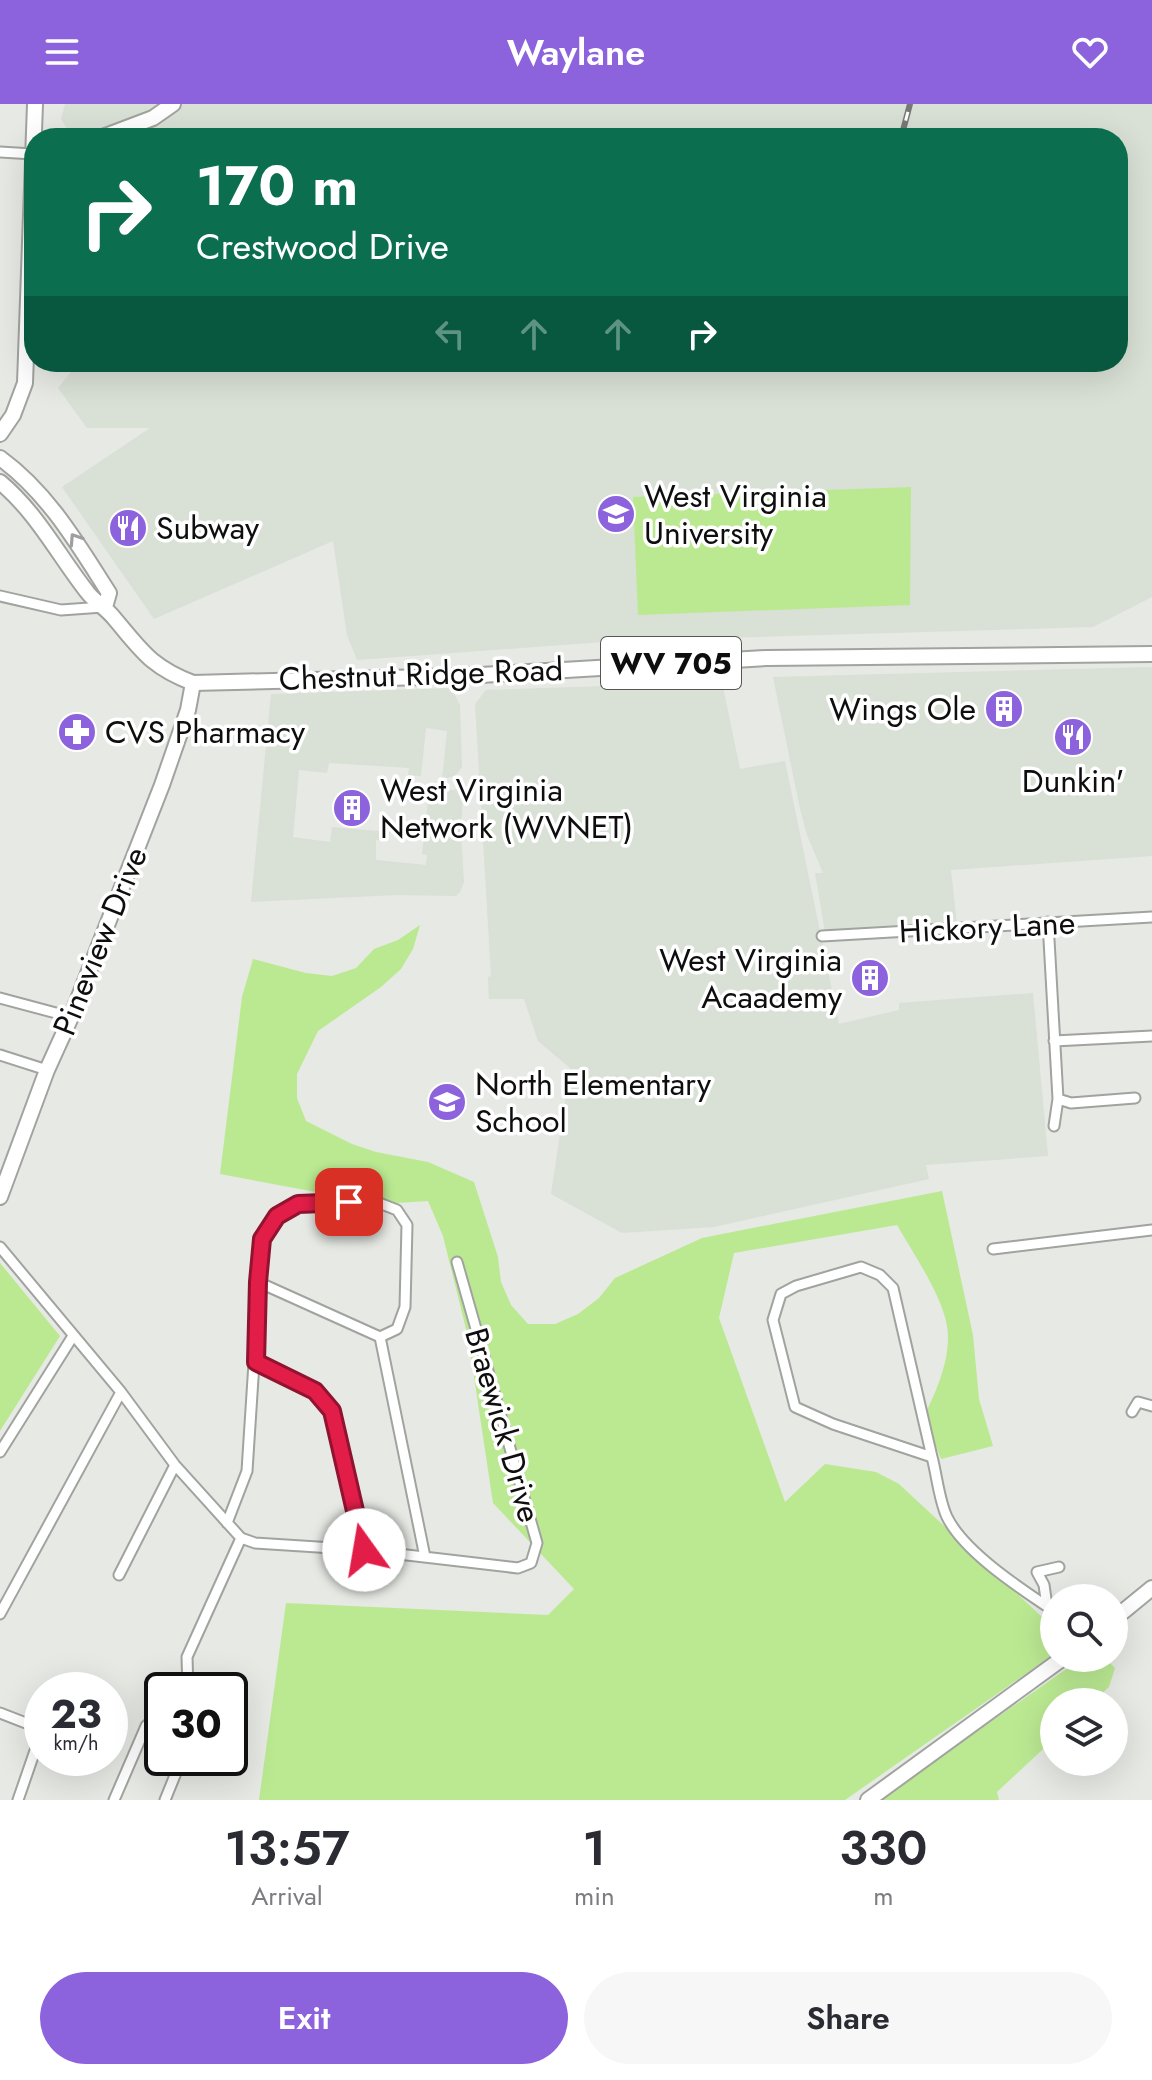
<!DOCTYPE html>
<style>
:root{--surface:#fff;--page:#f7f7f7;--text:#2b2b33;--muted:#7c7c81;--accent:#8c62dd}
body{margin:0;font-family:Jost,sans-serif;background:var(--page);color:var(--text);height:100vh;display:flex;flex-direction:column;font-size:30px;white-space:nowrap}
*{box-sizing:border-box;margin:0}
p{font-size:26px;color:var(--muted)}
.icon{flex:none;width:44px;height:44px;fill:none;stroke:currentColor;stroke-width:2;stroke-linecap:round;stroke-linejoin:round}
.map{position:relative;height:1696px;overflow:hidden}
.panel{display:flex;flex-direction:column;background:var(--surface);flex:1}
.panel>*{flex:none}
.top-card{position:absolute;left:24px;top:24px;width:1104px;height:244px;border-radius:32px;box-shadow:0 8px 32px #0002;background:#0b6e4f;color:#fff;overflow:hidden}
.fabs{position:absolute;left:1040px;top:1480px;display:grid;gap:16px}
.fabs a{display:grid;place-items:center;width:88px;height:88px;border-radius:50%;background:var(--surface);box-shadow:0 8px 32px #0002;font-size:40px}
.speed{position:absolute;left:24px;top:1568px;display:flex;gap:16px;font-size:40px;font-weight:700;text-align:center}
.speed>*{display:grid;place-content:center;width:104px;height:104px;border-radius:50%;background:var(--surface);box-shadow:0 8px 32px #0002;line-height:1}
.speed small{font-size:20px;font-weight:400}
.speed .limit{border:4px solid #111;border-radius:12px;background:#fff;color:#111}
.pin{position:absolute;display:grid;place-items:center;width:68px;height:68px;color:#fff;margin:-34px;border-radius:16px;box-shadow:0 4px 12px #0006}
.me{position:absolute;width:88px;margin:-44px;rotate:347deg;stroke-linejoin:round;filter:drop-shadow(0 0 6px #0008)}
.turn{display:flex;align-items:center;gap:28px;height:168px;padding:0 40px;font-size:36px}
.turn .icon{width:104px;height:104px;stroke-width:2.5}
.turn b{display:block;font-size:56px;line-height:68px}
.lanes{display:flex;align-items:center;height:76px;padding:0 40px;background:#0003;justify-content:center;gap:40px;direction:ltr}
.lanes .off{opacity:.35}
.eta{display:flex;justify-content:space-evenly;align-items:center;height:136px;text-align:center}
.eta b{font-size:48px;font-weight:600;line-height:56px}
.action{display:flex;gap:16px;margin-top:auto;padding:16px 40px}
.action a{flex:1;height:92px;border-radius:48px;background:var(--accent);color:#fff;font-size:32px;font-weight:600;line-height:92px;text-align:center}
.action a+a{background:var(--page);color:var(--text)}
header{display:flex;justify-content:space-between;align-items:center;height:104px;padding:0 40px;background:var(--accent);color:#fff;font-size:36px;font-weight:600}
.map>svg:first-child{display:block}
</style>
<header><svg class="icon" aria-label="menu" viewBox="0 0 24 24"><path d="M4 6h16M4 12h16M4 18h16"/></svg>Waylane<svg class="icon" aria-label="heart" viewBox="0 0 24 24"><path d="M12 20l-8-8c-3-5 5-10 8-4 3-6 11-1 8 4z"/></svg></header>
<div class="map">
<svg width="1152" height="1696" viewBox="0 0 1152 1696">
<rect width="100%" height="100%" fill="#e6e9e4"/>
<!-- built -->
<path fill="#d9e0d5" d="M65 0H1152V493L1093 523 617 537 357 556 347 531 333 437 154 515 62 383 150 324H87L58 284 79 258H1118V34H76L72 32 61 15Z
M1152 563V752L951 766 957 821 825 828 815 769H823L807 731 800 705 773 573Z
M722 578 740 665 785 657 839 920 899 906V899L1033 889 1048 1052 926 1061 929 1075 714 1123 622 1129 551 1090 570 964 538 937 524 895H489L488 873 491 872 475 600 486 586Z
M451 584 460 601 462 663 455 672 442 675 447 627 426 624 421 672 408 671 409 664 329 659 327 669 299 666 293 733 330 738 332 723 390 728 388 737 376 736V756L426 761 427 751 422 750 429 689 432 685 454 686 460 683 463 687 461 728 464 778 460 788 456 792 396 791 251 798 271 590Z"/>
<!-- green -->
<path fill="#bbe992" d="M911 383 910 501 638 511 633 393Z
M420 821 413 845 401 865 381 883 318 927 297 970V994L306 1017 352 1040 376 1048 428 1058 474 1078 498 1153 501 1178 511 1201 528 1220H555L578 1210 599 1194 615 1174 702 1134 942 1087 973 1231 979 1295 993 1342 941 1355 924 1312C937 1287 952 1251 947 1222 942 1191 913 1149 897 1121L734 1149 719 1214 785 1398 825 1360 876 1368 899 1380 1054 1524V1550L845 1696H259L286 1499 548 1511 574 1485 493 1399 468 1233 443 1132 428 1097 380 1100 220 1070 242 893 253 855 306 869 332 872 356 864 374 845 398 836Z
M0 1159 60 1232 0 1327Z
M1082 1554H1105L1115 1564 1109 1583 1093 1598H1054V1635L997 1688 999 1696H879Z"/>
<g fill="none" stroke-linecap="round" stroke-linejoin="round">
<!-- street casing -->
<g stroke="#a1a39f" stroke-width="13">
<path id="street" d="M0 48 33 50
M0 492 61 506 103 503
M1048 818 1058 995 1054 1022
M822 832 1152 813
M0 894 71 913
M1054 937 1152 932
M0 951 47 966
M1058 995 1071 999 1135 994
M0 1143 121 1288 175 1361 241 1434 255 1439 364 1446 518 1464 531 1459 537 1439 457 1158
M993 1145 1152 1126
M861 1163 880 1171 893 1184 932 1353 833 1320 795 1303 773 1216 781 1190 796 1182Z
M258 1178 380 1233 425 1453
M256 1258 315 1287 332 1307 364 1446
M1132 1308 1138 1298 1152 1302
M0 1348 73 1232
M932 1353C937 1372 939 1396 947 1413 964 1448 1021 1485 1054 1507
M227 1419 247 1367 262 1135 277 1112 298 1100 374 1097 397 1106 407 1121 405 1203 397 1225 380 1233
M119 1471 175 1361
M1047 1502 1044 1481 1037 1468 1059 1463
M0 1510 121 1288
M188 1586 187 1553 241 1434
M0 1609 31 1621 39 1635 18 1696
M114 1696 146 1622 162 1608
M165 1696 182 1654"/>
</g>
<!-- secondary casing -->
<g stroke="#a1a39f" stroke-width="18">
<path id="secondary" d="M100 34 153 14 173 0
M0 330 13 311 25 279 35 0
M0 1093 47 966 71 913 162 681 188 606 193 579
M1114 1515 1152 1484
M868 1696 1063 1554"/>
</g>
<!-- primary casing -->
<g stroke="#a1a39f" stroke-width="18">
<path id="primary" d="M0 354C48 389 77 439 109 489L105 503
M0 378C38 410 58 451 88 489 95 498 106 504 114 514 142 547 151 563 193 579L464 572 766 554 1152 550"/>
</g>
<!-- street -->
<use href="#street" stroke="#fff" stroke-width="9"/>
<!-- secondary -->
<use href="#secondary" stroke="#fff" stroke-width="14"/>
<!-- primary -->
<use href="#primary" stroke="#fff" stroke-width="14"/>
<!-- rail casing -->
<g stroke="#777976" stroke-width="6">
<path id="rail" d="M901 34 910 0"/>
</g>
<!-- rail -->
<use href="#rail" stroke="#fff" stroke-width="3" stroke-dasharray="9" stroke-linecap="butt"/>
</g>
<!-- one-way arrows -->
<defs><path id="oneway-chevron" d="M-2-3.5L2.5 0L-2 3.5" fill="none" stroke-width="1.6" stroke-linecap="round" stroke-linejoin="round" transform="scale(2)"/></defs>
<use stroke="#9e9f9e" href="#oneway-chevron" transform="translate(75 435) rotate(-123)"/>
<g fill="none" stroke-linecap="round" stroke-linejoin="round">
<!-- route casing -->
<g stroke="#92132f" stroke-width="20">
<path id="route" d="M349 1098 298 1100 277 1112 262 1135 258 1178 256 1258 315 1287 332 1307 364 1446"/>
</g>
<!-- route -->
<use href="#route" stroke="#e11d48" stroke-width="14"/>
</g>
<!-- icons -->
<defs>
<g id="university-disc" transform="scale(2)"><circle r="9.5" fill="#8c62dd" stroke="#fff"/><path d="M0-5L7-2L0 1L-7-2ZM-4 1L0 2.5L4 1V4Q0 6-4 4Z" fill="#fff"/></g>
<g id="restaurant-disc" transform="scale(2)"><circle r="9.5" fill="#8c62dd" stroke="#fff"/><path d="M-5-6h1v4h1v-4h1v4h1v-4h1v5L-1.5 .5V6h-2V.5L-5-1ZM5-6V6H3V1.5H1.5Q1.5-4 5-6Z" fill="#fff"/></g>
<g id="building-disc" transform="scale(2)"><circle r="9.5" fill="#8c62dd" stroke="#fff"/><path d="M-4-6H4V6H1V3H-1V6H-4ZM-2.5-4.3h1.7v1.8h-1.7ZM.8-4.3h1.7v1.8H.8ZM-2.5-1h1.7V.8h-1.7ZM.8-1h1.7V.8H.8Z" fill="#fff"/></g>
<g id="pharmacy-disc" transform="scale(2)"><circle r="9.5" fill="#8c62dd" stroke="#fff"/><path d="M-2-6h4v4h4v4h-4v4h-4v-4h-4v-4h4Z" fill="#fff"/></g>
<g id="school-disc" transform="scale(2)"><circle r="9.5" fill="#8c62dd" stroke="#fff"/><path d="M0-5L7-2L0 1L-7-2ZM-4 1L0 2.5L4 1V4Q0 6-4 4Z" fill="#fff"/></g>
</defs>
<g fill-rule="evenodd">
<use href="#university-disc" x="616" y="410"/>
<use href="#restaurant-disc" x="128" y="424"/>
<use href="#building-disc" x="1004" y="605"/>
<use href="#pharmacy-disc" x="77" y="628"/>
<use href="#restaurant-disc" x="1073" y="633"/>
<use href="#building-disc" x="352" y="704"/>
<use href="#building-disc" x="870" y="874"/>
<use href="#school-disc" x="447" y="998"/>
</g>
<g text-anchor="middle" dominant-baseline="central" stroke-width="7" stroke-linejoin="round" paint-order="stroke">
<!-- shield labels -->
<rect fill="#fff" stroke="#565656" stroke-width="2" x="601" y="533" width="140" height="52" rx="6"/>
<g font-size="30" font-weight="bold" fill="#0d0e0d">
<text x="671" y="559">WV 705</text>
</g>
<!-- poi labels -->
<g font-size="32" fill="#0d0e0d" stroke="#fff" text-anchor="start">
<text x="644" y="392">West Virginia<tspan x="644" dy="37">University</tspan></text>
<text x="156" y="424">Subway</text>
<text x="976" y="605" text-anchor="end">Wings Ole</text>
<text x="105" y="628">CVS Pharmacy</text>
<text x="1073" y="677" text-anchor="middle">Dunkin'</text>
<text x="380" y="686">West Virginia<tspan x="380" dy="37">Network (WVNET)</tspan></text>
<text x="842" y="856" text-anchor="end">West Virginia<tspan x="842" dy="37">Acaademy</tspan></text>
<text x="475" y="980">North Elementary<tspan x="475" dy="37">School</tspan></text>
</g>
<!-- street labels -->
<g font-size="32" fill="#0d0e0d" stroke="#fff">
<text transform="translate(421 570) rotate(-2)">Chestnut Ridge Road</text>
<text transform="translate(987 823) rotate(-3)">Hickory Lane</text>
<text transform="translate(100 837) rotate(-68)">Pineview Drive</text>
<text transform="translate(503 1321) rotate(74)">Braewick Drive</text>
</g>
</g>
</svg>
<div class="fabs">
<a><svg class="icon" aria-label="search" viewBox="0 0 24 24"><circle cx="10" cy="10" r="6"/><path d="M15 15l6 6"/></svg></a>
<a><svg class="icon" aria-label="layers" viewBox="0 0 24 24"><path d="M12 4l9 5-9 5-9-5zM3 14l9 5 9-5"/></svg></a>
</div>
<div class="speed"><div>23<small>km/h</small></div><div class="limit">30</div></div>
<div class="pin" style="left:349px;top:1098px;background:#d93025"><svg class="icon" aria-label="arrive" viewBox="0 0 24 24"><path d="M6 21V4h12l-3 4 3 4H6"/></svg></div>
<svg class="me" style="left:364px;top:1446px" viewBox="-20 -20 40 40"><circle r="19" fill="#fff"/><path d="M0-13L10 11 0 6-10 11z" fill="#e11d48"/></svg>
<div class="top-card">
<div class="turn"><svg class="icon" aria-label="right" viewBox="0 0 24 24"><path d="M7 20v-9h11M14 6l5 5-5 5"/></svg><div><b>170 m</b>Crestwood Drive</div></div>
<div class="lanes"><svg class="icon off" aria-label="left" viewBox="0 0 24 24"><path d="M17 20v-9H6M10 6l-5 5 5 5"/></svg><svg class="icon off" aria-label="ahead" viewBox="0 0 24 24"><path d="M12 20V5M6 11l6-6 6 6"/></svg><svg class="icon off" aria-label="ahead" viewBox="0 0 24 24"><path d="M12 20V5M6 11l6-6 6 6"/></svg><svg class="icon" aria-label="right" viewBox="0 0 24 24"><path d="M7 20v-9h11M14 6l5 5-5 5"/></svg></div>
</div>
</div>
<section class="panel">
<div class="eta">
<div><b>13:57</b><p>Arrival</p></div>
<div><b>1</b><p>min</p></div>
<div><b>330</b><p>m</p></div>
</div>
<div class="action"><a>Exit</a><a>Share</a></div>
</section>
